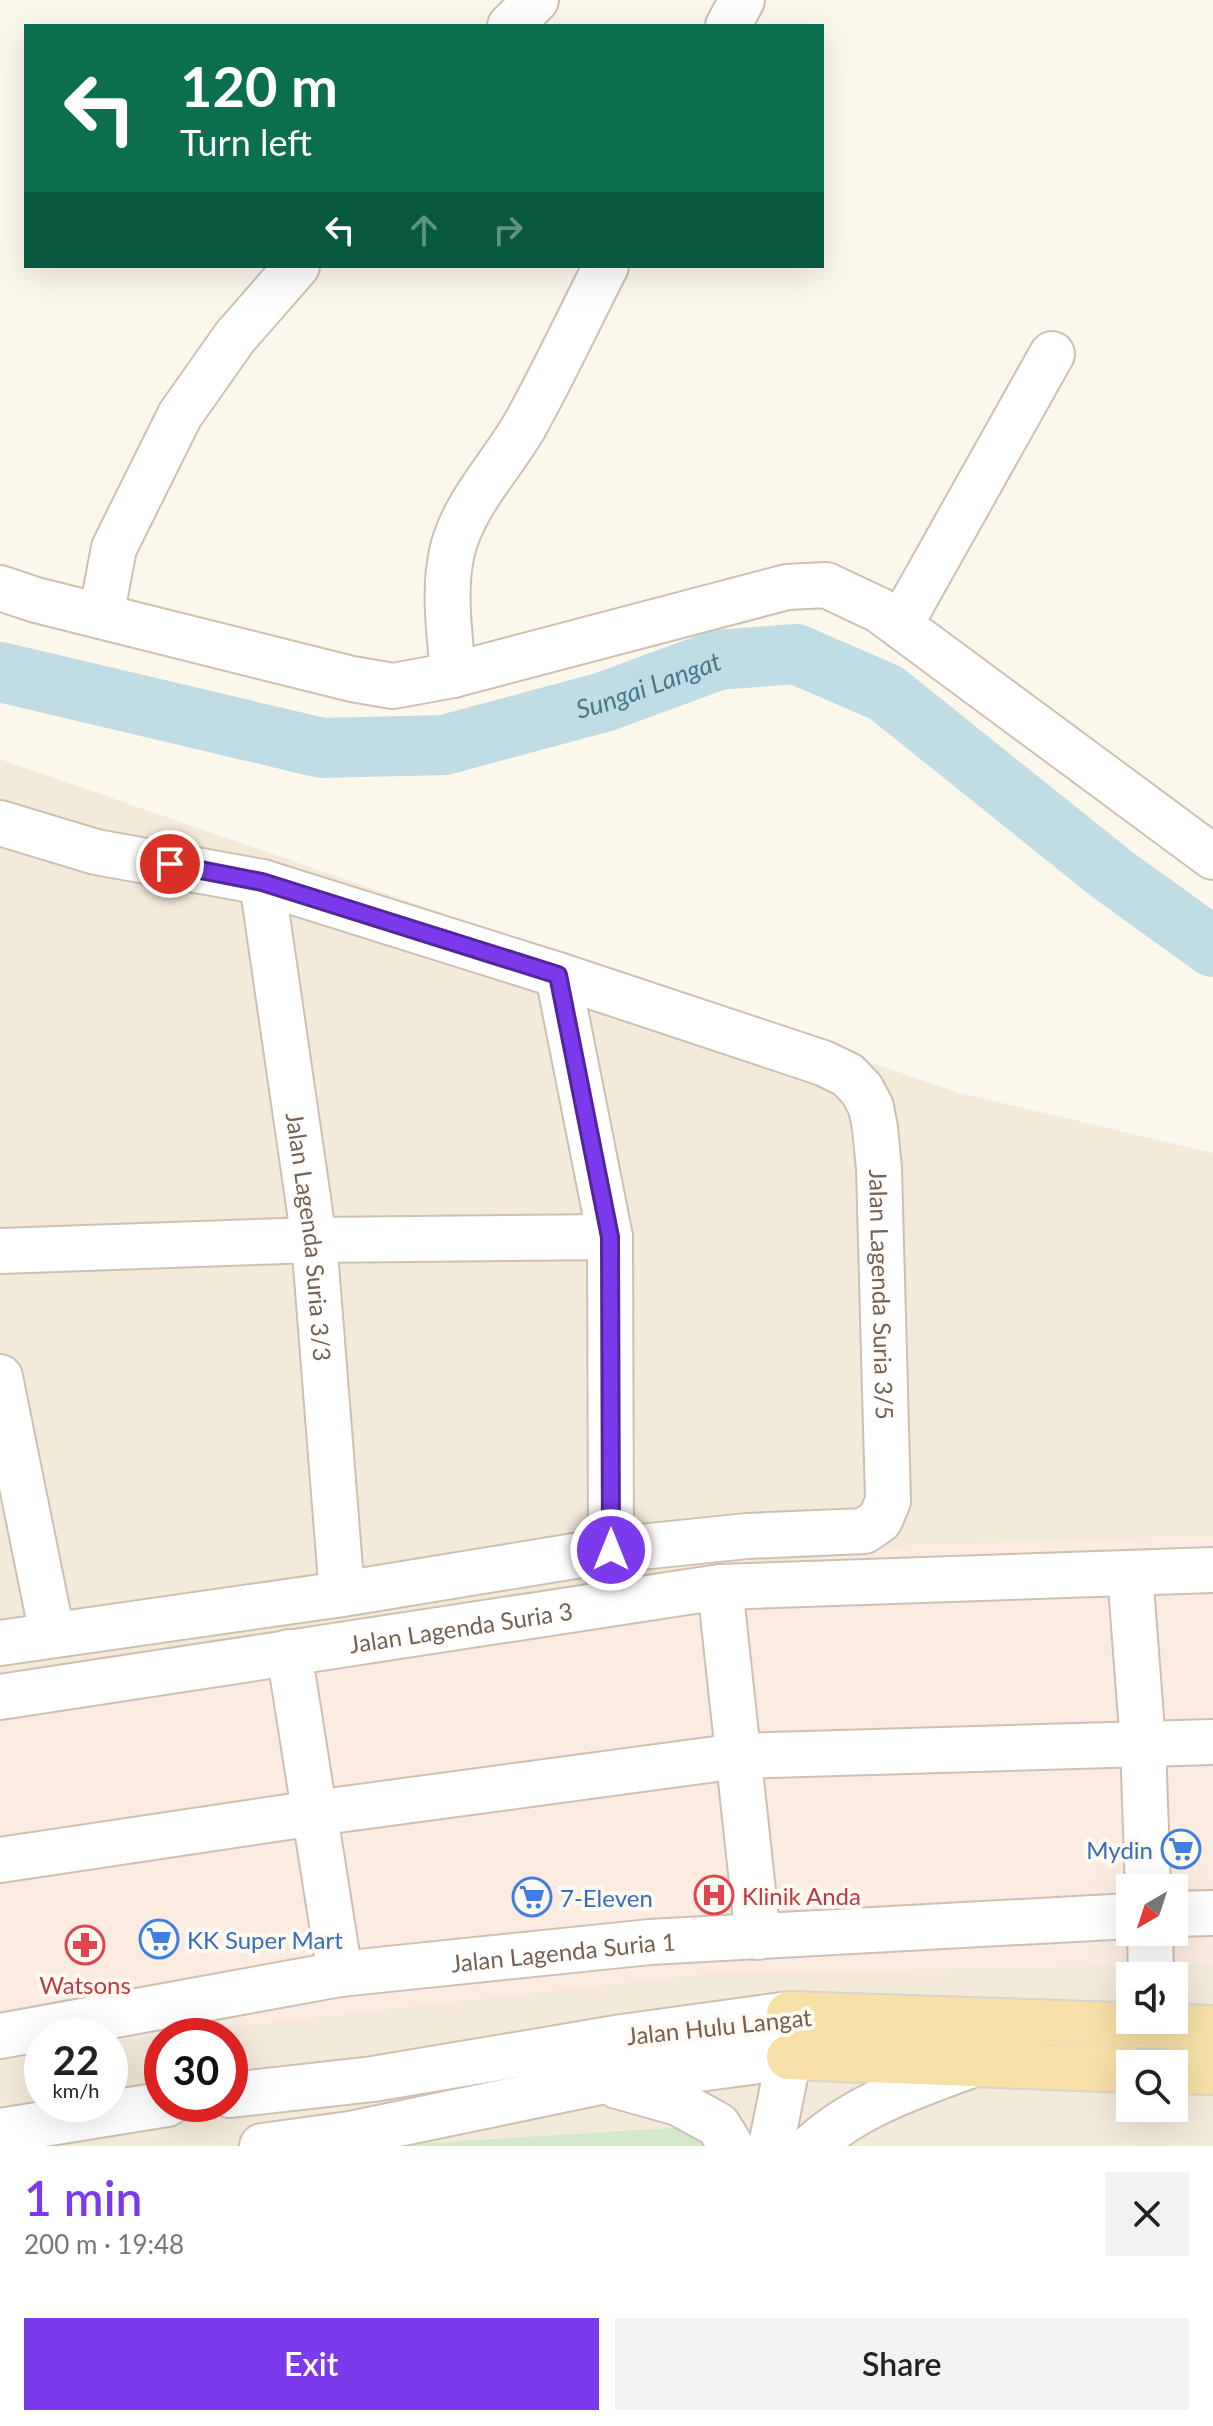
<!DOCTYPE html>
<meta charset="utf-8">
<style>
:root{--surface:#fff;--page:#f2f2f2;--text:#222;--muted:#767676;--accent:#7c3aed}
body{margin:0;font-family:Lato,sans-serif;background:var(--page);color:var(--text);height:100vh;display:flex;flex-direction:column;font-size:30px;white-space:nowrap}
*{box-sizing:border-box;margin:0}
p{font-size:26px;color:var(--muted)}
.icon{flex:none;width:44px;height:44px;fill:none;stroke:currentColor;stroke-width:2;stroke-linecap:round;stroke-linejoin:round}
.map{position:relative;height:2146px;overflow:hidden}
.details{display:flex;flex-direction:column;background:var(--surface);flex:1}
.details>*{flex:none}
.guide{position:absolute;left:24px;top:24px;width:800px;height:244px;border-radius:0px;box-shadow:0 8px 32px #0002;background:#0b6e4f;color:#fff;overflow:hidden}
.needle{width:52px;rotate:219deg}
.buttons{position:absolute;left:1116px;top:1874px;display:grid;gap:16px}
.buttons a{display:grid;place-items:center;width:72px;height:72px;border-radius:0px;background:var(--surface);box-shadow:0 8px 32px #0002;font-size:40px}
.speed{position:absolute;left:24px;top:2018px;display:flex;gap:16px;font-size:40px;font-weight:700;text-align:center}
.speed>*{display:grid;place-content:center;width:104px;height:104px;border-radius:50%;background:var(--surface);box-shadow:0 8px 32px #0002;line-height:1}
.speed small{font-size:20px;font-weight:400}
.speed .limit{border:12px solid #d22;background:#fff;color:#111}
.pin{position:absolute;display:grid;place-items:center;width:68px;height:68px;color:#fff;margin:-34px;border:4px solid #fff;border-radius:50%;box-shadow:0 2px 8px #0007}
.me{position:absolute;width:88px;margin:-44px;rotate:0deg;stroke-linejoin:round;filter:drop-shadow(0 0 6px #0008)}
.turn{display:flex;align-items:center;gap:28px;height:168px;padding:0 24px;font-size:36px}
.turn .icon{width:104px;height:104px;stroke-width:2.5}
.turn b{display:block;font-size:56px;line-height:68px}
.lanes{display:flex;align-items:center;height:76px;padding:0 24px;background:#0003;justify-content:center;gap:40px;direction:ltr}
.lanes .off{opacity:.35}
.round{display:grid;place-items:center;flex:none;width:84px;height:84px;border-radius:0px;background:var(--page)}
.summary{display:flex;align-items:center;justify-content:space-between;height:136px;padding:0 24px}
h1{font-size:48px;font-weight:600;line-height:60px;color:var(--accent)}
.button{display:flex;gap:16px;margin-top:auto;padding:16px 24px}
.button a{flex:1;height:92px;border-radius:0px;background:var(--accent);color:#fff;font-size:32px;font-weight:600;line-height:92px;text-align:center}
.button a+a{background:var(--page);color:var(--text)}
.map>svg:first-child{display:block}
</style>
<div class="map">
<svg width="1213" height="2146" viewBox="0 0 1213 2146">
<rect width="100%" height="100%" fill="#fcf7eb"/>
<!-- residential -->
<path fill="#f3eada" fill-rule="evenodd" d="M0 759 956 1092 1213 1153V2146H0ZM1130 1888H1174V1932H1130ZM1130 1976H1174V2020H1130ZM42 2036H110V2104H42ZM162 2036H230V2104H162ZM1130 2064H1174V2108H1130Z"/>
<!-- commercial -->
<path fill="#fbebe0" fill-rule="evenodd" d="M1213 1535V1964L704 1974 110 2041V2036L0 2054V1679L912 1545ZM1130 1888H1174V1932H1130Z"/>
<!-- green -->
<path fill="#d4e9ca" d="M707 2126 702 2146H376Z"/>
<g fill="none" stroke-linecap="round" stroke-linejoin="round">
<!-- river -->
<path stroke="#c0dce5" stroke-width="60" id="s1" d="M0 672 322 748 444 745 604 702 718 660 796 654 886 693 1113 875 1213 947"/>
<!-- minor casing -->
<g stroke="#cec0b1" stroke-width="48">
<g id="minor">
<path d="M510 26 536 0"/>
<path d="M728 26 742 0"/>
<path d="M0 588 36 600 352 679 393 686 453 675 787 587 826 585 879 610 1213 857"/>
<path d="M101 616 114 548 180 415 235 337 297 266"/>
<path d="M900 625 1052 354"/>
<path d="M453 675C450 635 443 592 452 552 463 504 501 467 525 425 554 373 579 319 606 266"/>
<path id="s2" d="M0 823 96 852 262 882 558 975 823 1063 848 1075 862 1090 871 1107 875 1128 879 1169 888 1501 880 1520 864 1531 747 1536 611 1550 342 1594 0 1643"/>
<path id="s3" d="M262 882 314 1240 342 1594"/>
<path d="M558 975 610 1237 611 1550"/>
<path d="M0 1251 314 1240 610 1237"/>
<path d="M0 1377 52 1634"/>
<path d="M1130 1573 1143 1744 1148 1888"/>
<path d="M720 1587 758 1937"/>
<path d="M289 1652 340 1974"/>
<path id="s4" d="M0 1697 720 1587 1213 1570"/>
<path d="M0 1860 315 1813 738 1756 1213 1742"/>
<path d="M1174 1914 1213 1913"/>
<path d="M1150 1932 1151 1976"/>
<path id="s5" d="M0 2036 340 1974 650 1942 1130 1916"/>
<path d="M617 2086 678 2103 718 2125 731 2146"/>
<path d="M230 2095 373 2079 622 2037 789 2014V2057L771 2146"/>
<path d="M0 2131 167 2104"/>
<path d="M262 2146 350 2134 600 2082 789 2057"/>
<path d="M812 2146C857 2105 913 2087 969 2066"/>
</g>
</g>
<!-- major casing -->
<g stroke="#d9d3ce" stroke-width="48">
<path id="major" d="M789 2014 1213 2028
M789 2057 1130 2070
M1174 2071 1213 2072"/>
</g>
<!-- minor -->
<use href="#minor" stroke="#fff" stroke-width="44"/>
<!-- major -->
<use href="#major" stroke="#f6e0a8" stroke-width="44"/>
</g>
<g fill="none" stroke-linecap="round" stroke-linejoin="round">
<!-- route casing -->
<g stroke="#51269a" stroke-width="20">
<path id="route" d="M170 864 262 882 558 975 610 1237 611 1550"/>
</g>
<!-- route -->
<use href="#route" stroke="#7c3aed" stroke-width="14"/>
</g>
<!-- icons -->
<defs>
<g id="supermarket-ring" transform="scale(2)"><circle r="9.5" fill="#fefaf2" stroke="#3f7fe0" stroke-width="1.5"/><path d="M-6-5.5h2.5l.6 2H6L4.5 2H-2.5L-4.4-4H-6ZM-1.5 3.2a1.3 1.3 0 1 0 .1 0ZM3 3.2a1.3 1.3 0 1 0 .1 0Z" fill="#3f7fe0"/></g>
<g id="hospital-ring" transform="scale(2)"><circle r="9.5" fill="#fefaf2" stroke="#e0444e" stroke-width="1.5"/><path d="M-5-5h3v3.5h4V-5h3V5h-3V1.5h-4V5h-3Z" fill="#e0444e"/></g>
<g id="pharmacy-ring" transform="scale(2)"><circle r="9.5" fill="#fefaf2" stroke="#e0444e" stroke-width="1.5"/><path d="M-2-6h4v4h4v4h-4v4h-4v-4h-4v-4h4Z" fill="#e0444e"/></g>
</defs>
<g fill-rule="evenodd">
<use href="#supermarket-ring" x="1181" y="1849"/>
<use href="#hospital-ring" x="714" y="1895"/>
<use href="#supermarket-ring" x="532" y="1897"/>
<use href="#supermarket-ring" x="159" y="1939"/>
<use href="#pharmacy-ring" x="85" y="1945"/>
</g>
<g text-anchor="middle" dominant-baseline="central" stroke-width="8" stroke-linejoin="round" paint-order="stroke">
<!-- street labels -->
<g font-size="24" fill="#76614f" stroke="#fefaf2">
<text stroke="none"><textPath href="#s3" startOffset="358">Jalan Lagenda Suria 3/3</textPath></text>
<text stroke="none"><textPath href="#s2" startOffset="1114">Jalan Lagenda Suria 3/5</textPath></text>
<text stroke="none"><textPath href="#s4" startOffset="466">Jalan Lagenda Suria 3</textPath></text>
<text stroke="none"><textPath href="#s5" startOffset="570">Jalan Lagenda Suria 1</textPath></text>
<text transform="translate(719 2026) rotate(-6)">Jalan Hulu Langat</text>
</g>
<!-- shop labels -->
<g font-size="24" fill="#366cbe" stroke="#fefaf2" text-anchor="start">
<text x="1153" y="1849" text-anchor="end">Mydin</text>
<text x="560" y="1897">7-Eleven</text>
<text x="187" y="1939">KK Super Mart</text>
</g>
<!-- health labels -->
<g font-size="24" fill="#be3a42" stroke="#fefaf2" text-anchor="start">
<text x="742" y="1895">Klinik Anda</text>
<text x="85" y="1984" text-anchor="middle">Watsons</text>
</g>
<!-- water labels -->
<g font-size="26" font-style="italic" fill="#497888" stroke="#fefaf2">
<text stroke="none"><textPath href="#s1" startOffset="666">Sungai Langat</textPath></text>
</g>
</g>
</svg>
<div class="buttons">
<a><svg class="needle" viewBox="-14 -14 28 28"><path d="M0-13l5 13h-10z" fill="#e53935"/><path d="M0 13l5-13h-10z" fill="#767676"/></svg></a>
<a><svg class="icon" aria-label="sound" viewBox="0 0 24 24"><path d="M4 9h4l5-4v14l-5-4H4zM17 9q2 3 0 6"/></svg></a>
<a><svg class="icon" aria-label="search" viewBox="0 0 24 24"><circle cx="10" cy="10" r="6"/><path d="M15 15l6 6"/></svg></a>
</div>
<div class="speed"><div>22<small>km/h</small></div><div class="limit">30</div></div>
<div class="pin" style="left:170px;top:864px;background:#d93025"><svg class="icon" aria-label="arrive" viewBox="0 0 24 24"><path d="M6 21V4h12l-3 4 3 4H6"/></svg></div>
<svg class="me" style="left:611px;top:1550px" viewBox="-20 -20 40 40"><circle r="17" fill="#7c3aed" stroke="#fff" stroke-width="3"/><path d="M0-11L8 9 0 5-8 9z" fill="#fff"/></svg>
<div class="guide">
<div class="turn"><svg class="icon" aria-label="left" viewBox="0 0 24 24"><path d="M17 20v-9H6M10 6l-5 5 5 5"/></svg><div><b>120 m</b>Turn left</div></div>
<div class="lanes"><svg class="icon" aria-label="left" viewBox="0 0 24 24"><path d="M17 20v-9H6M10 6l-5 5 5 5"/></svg><svg class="icon off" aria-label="ahead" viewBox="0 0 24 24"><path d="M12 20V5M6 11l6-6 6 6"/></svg><svg class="icon off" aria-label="right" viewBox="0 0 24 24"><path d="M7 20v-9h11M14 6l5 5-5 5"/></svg></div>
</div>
</div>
<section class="details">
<div class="summary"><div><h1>1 min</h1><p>200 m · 19:48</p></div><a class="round"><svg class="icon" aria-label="close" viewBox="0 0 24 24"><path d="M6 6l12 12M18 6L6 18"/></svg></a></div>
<div class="button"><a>Exit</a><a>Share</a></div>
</section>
